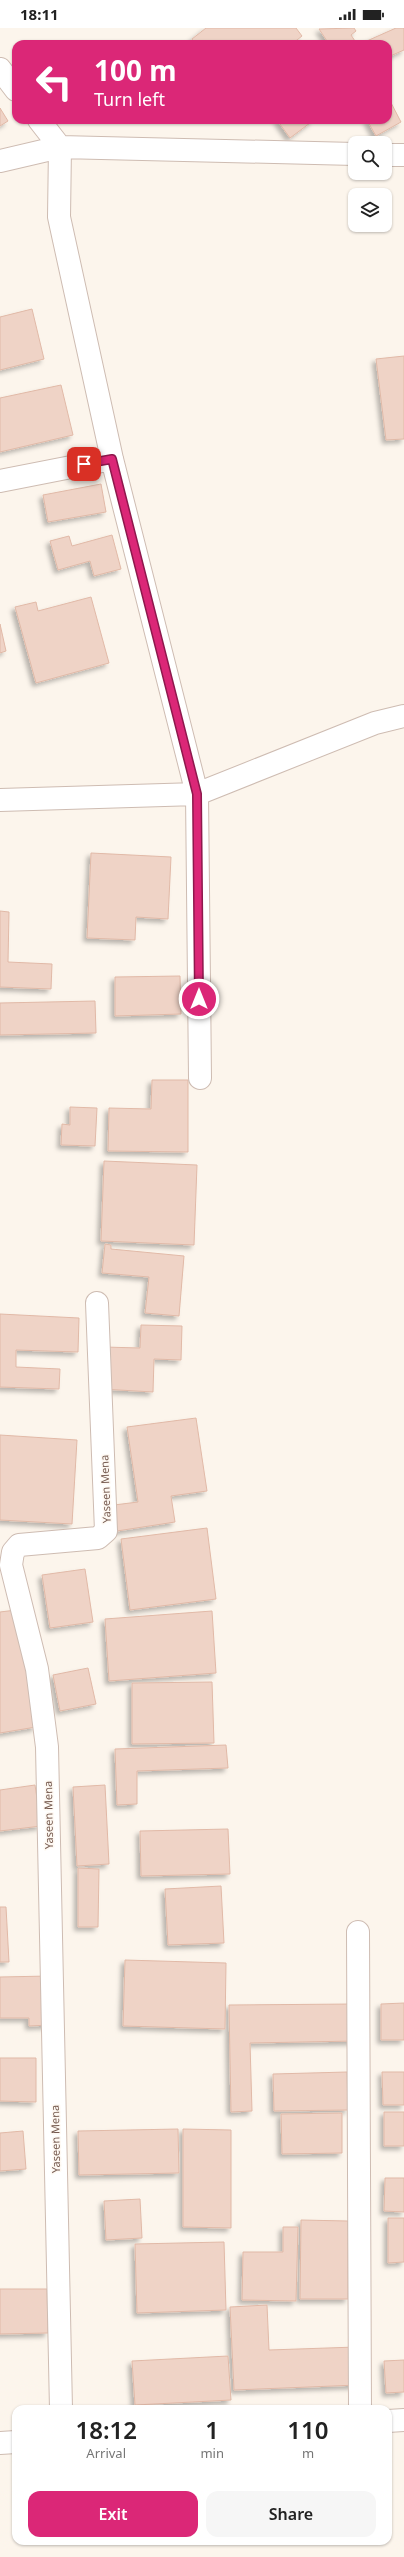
<!DOCTYPE html>
<style>
:root{--surface:#fff;--page:#f6f6f6;--text:#222;--muted:#767676;--accent:#db2777}
body{margin:0;font-family:"Noto Sans",sans-serif;background:var(--page);color:var(--text);height:100vh;display:flex;flex-direction:column;font-size:15px;white-space:nowrap}
*{box-sizing:border-box;margin:0}
p{font-size:13px;color:var(--muted)}
.icon{flex:none;width:22px;height:22px;fill:none;stroke:currentColor;stroke-width:2;stroke-linecap:round;stroke-linejoin:round}
.map{position:relative;flex:1;overflow:hidden}
.drawer{position:absolute;left:12px;top:2377px;width:380px;height:140px;display:flex;flex-direction:column;background:var(--surface);border-radius:12px;box-shadow:0 1px 3px #0004}
.drawer>*{flex:none}
.top-card{position:absolute;left:12px;top:12px;width:380px;height:84px;border-radius:12px;box-shadow:0 1px 3px #0004;background:#db2777;color:#fff;overflow:hidden}
.controls{position:absolute;left:348px;top:108px;display:grid;gap:8px}
.controls a{display:grid;place-items:center;width:44px;height:44px;border-radius:8px;background:var(--surface);box-shadow:0 1px 3px #0004;font-size:20px}
.pin{position:absolute;display:grid;place-items:center;width:34px;height:34px;color:#fff;margin:-17px;border-radius:8px;box-shadow:0 2px 6px #0006}
.me{position:absolute;width:44px;margin:-22px;rotate:0deg;stroke-linejoin:round;filter:drop-shadow(0 0 3px #0008)}
.turn{display:flex;align-items:center;gap:14px;height:84px;padding:0 16px;font-size:18px}
.turn .icon{width:52px;height:52px;stroke-width:2.5}
.turn b{display:block;font-size:28px;line-height:34px}
.eta{display:flex;justify-content:space-evenly;align-items:center;height:68px;text-align:center}
.eta b{font-size:24px;font-weight:600;line-height:28px}
.button{display:flex;gap:8px;margin-top:auto;padding:8px 16px}
.button a{flex:1;height:46px;border-radius:12px;background:var(--accent);color:#fff;font-size:16px;font-weight:600;line-height:46px;text-align:center}
.button a+a{background:var(--page);color:var(--text)}
.status{display:flex;justify-content:space-between;align-items:center;height:28px;padding:0 20px;background:var(--surface);direction:ltr}
.status svg{height:11px;fill:currentColor}
.map>svg:first-child{display:block}
</style>
<div class="status"><b>18:11</b><svg viewBox="0 0 49 12"><path d="M0 12V9h3v3zM5 12V6h3v6zM10 12V3h3v9zM15 12V0h3v12zM26 1h20v11H26zM47 4h2v5h-2z"/></svg></div>
<div class="map">
<svg width="404" height="2529" viewBox="0 0 404 2529">
<defs>
<filter id="shadow"><feDropShadow dx="-3.5" dy="3.5" stdDeviation="2" flood-color="#0004"/></filter>
</defs>
<rect width="100%" height="100%" fill="#fcf5ec"/>
<!-- building -->
<path fill="#efd3c6" stroke="#e1b9a7" filter="url(#shadow)" d="M206 0H296L302 8 292 16H195L192 11Z
M354 0 356 3 351 7 357 16H329L319 1Z
M396 0H404V22L388 29V16H360Z
M388 69 401 94 376 108 367 92H388Z
M0 80 8 93 0 98Z
M277 92H314L290 110Z
M32 281 44 331 0 342V289Z
M404 328V411L386 412 376 331Z
M61 357 73 407 0 424V370Z
M101 456 106 484 48 494 43 467Z
M112 507 121 541 94 548 90 533 58 542 50 513 69 508 72 518Z
M91 569 109 635 36 655 15 579 36 574 38 583Z
M0 596 6 623 0 625Z
M91 825 171 829 168 891 136 889 135 912 87 910Z
M0 883 9 884 8 934 52 936 51 961 0 959Z
M180 948 181 986 115 988V949Z
M95 973 96 1005 0 1007V975Z
M152 1052H188V1124L108 1123 109 1080 151 1081Z
M70 1079 97 1080 95 1118 61 1117 62 1096 70 1097Z
M104 1133 197 1137 194 1217 101 1213Z
M105 1216 111 1217V1221L184 1228 179 1288 145 1285 149 1249 102 1245Z
M0 1286 79 1290 78 1324 16 1322V1339L60 1341 59 1361 0 1359Z
M141 1297 182 1298 181 1332 154 1331 153 1364 102 1361 104 1319 140 1320Z
M196 1390 207 1463 171 1468 175 1494 117 1503 114 1477 138 1474 127 1399Z
M0 1407 77 1412 72 1496 0 1492Z
M207 1500 216 1571 130 1582 121 1511Z
M85 1541 93 1594 50 1600 42 1547Z
M16 1582 36 1699 0 1705V1584Z
M212 1583 216 1645 109 1653 105 1591Z
M88 1640 96 1676 60 1683 53 1647Z
M212 1654 214 1715 132 1716V1655Z
M226 1717 228 1740 137 1743V1776L117 1777 115 1721Z
M35 1757 41 1798 0 1803V1762Z
M105 1757 109 1836 77 1838 73 1759Z
M228 1801 230 1846 141 1848 140 1803Z
M78 1840 99 1841 98 1899H78Z
M221 1858 224 1915 168 1917 165 1861Z
M0 1879H6L9 1934H0Z
M125 1932 226 1935 225 2001 123 1998Z
M49 1948 50 1997 29 1998V1990H0V1949Z
M404 1975V2012H381V1976Z
M354 1976 355 2013 250 2015 252 2083 231 2084 229 1977Z
M0 2030H36V2074L0 2073Z
M347 2044 348 2082 274 2083 273 2046Z
M382 2044H404V2077H383Z
M384 2084H404V2118H384Z
M342 2085V2125L282 2126 281 2086Z
M178 2101 179 2145 79 2147 78 2103Z
M183 2101 231 2102V2200L183 2199Z
M23 2103 26 2141 0 2143V2105Z
M385 2150H404V2184L384 2183Z
M140 2171 142 2210 106 2212 104 2173Z
M388 2190H404V2234L388 2235Z
M301 2192 348 2193V2271H300Z
M283 2199H298L296 2273 242 2272 243 2224H283Z
M224 2214 226 2282 137 2285 135 2216Z
M0 2261H47L48 2305 0 2306Z
M267 2277 269 2322 356 2319 358 2357 234 2362 230 2279Z
M228 2328 231 2372 135 2377 132 2333Z
M404 2332V2364L386 2365 384 2333Z"/>
<g fill="none" stroke-linecap="round" stroke-linejoin="round">
<!-- street casing -->
<g stroke="#cebcb2" stroke-width="24">
<path id="street" d="M0 41 16 62
M39 92 60 119 59 189 112 431 197 766 200 1050
M385 127H404
M0 133 60 119 355 126
M0 453 112 431
M0 772 197 766 375 695 404 688
M358 1904 360 2381
M61 2381 47 1719 37 1641 11 1537 13 1524 19 1517 98 1510 106 1503 97 1275
M388 2393 404 2392
M0 2415 16 2414"/>
</g>
<!-- street -->
<use href="#street" stroke="#fff" stroke-width="22"/>
</g>
<g fill="none" stroke-linecap="round" stroke-linejoin="round">
<!-- route casing -->
<g stroke="#8e194d" stroke-width="10">
<path id="route" d="M84 436 112 431 197 766 199 971"/>
</g>
<!-- route -->
<use href="#route" stroke="#db2777" stroke-width="7"/>
</g>
<g text-anchor="middle" dominant-baseline="central" stroke-width="3" stroke-linejoin="round" paint-order="stroke">
<!-- street labels -->
<g font-size="11" fill="#765b50" stroke="#fef9f3">
<text transform="translate(105 1461) rotate(-92)">Yaseen Mena</text>
<text transform="translate(48 1787) rotate(-91)">Yaseen Mena</text>
<text transform="translate(55 2111) rotate(-91)">Yaseen Mena</text>
</g>
</g>
</svg>
<div class="controls">
<a><svg class="icon" aria-label="search" viewBox="0 0 24 24"><circle cx="10" cy="10" r="6"/><path d="M15 15l6 6"/></svg></a>
<a><svg class="icon" aria-label="layers" viewBox="0 0 24 24"><path d="M12 4l9 5-9 5-9-5zM3 14l9 5 9-5"/></svg></a>
</div>
<div class="pin" style="left:84px;top:436px;background:#d93025"><svg class="icon" aria-label="arrive" viewBox="0 0 24 24"><path d="M6 21V4h12l-3 4 3 4H6"/></svg></div>
<svg class="me" style="left:199px;top:971px" viewBox="-20 -20 40 40"><circle r="17" fill="#db2777" stroke="#fff" stroke-width="3"/><path d="M0-11L8 9 0 5-8 9z" fill="#fff"/></svg>
<div class="top-card">
<div class="turn"><svg class="icon" aria-label="left" viewBox="0 0 24 24"><path d="M17 20v-9H6M10 6l-5 5 5 5"/></svg><div><b>100 m</b>Turn left</div></div>
</div>
<section class="drawer">
<div class="eta">
<div><b>18:12</b><p>Arrival</p></div>
<div><b>1</b><p>min</p></div>
<div><b>110</b><p>m</p></div>
</div>
<div class="button"><a>Exit</a><a>Share</a></div>
</section>
</div>
